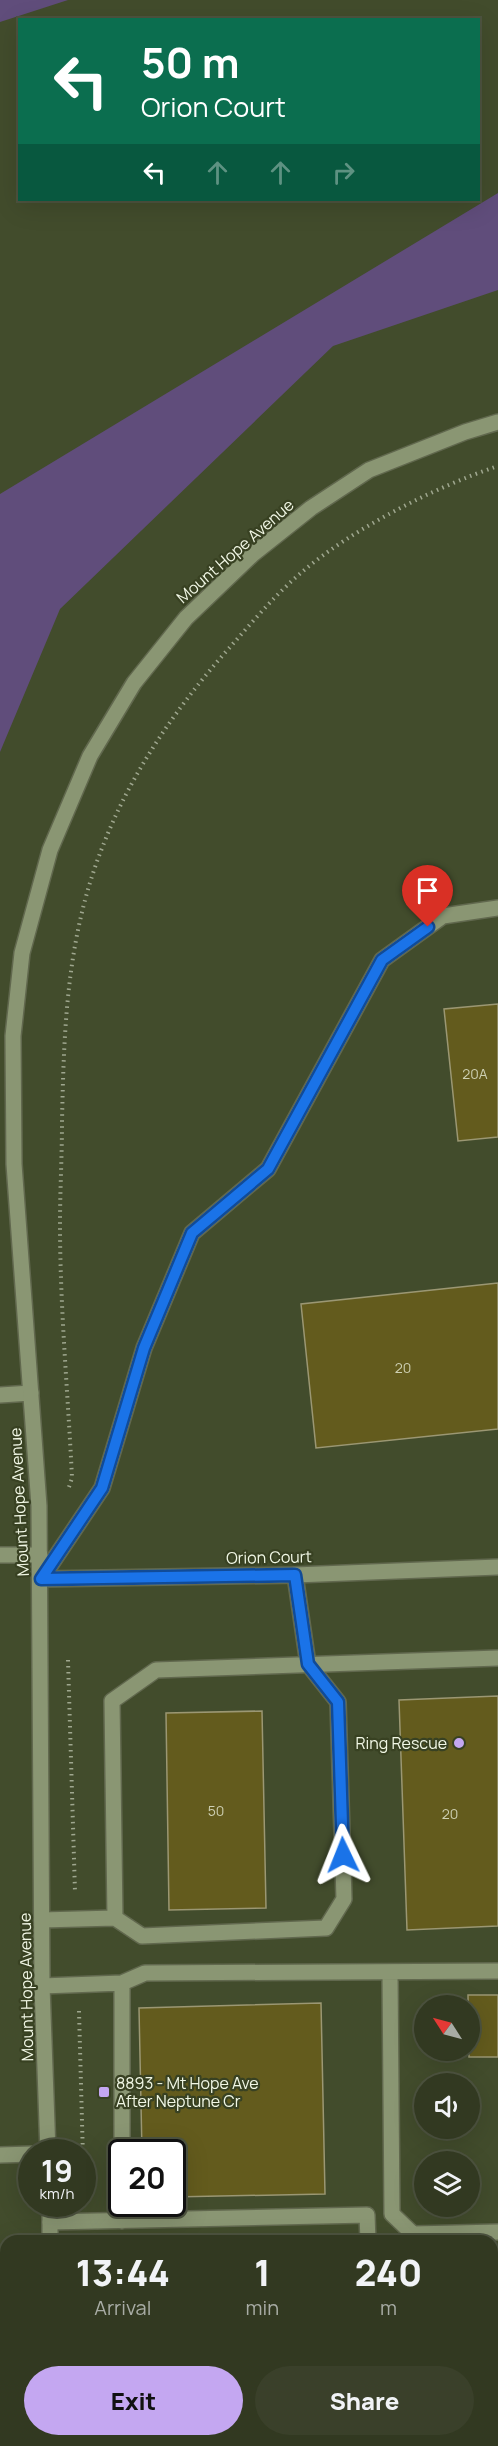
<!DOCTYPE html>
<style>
:root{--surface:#323921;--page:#3a402a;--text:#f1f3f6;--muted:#a8aca5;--line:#4d533f;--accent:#c4a7f1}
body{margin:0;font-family:Manrope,sans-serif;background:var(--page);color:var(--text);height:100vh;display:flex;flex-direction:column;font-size:22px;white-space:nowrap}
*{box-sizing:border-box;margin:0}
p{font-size:20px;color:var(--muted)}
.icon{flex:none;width:33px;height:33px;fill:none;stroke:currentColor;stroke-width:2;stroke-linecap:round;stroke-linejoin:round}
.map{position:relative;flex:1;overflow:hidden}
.side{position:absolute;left:0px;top:2235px;width:498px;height:212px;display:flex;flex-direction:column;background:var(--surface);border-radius:18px 18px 0 0;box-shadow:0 6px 24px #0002,0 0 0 2px var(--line)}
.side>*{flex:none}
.hud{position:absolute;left:18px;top:18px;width:462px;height:183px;border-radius:0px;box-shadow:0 6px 24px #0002,0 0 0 2px var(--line);background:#0b6e4f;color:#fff;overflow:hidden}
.needle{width:39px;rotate:306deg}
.controls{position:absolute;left:414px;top:1995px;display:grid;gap:12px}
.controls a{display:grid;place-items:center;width:66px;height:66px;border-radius:50%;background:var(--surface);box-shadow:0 6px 24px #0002,0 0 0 2px var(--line);font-size:30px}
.speed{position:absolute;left:18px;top:2139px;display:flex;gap:12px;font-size:30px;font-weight:700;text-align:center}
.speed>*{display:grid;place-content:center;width:78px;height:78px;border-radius:50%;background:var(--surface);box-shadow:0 6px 24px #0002,0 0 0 2px var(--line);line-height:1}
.speed small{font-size:15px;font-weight:400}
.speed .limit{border:3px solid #111;border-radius:9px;background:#fff;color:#111}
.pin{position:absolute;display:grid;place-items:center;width:51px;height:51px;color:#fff;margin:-62px -26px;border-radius:50% 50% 50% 0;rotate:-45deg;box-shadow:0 0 6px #0007}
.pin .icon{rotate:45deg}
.me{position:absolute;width:66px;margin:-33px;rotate:358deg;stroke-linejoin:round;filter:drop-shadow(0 0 4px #0008)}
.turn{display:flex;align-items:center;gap:21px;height:126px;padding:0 24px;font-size:27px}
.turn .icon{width:78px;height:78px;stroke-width:2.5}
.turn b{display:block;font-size:42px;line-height:51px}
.lanes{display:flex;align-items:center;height:57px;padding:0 24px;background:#0003;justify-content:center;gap:30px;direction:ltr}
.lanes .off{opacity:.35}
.eta{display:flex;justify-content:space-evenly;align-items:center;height:102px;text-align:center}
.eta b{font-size:36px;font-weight:800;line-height:42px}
.button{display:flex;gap:12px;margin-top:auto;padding:12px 24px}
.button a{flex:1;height:69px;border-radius:36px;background:var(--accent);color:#111;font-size:24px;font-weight:800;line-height:69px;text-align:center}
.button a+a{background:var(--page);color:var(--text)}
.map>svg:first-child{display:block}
</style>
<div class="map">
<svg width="498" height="2446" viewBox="0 0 498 2446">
<rect width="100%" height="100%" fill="#424c2c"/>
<!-- green -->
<path fill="#604d7b" d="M0 0H68L0 22Z
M498 193V290L333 346 60 609 0 752V494Z"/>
<!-- building -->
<path fill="#635b1d" stroke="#9b9773" stroke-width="1.5" d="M498 1004V1137L458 1141 444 1009Z
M498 1283V1429L316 1448 301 1304Z
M498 1696V1926L407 1930 399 1700Z
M262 1711 266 1908 169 1910 166 1713Z
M468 1995H498V2057H469Z
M321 2003 325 2194 172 2197V2152H142L139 2008Z
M492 2262H498V2348H492Z
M160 2440H313V2446H160Z"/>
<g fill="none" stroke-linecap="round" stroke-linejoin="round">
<!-- service casing -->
<g stroke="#61684e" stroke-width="18">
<path id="service" d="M0 1395 31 1393
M0 1555H40
M41 1579 102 1488 144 1348 192 1233 268 1169 382 960 443 916 498 908
M115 1918 142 1936 326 1928 344 1899 338 1702 308 1664 295 1575
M42 1920 115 1918 112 1701 156 1670 498 1658
M390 1973 392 2214 413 2234 498 2232
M122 1983 145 1973 498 1971
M42 1986 122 1983V2152
M122 2204V2221
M50 2222 367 2215 368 2241"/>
</g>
<!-- minor casing -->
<g stroke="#61684e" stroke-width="18">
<path id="minor" d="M41 1579 295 1575 498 1567
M0 2155 32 2154"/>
</g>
<!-- tertiary casing -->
<g stroke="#61684e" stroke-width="18">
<path id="tertiary" d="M48 2152 42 1986 39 1506 14 1164 13 1036 22 953 50 850 90 756 134 683 186 618 253 554 311 508 369 470 465 432 498 422
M50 2204V2241
M54 2440V2446"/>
</g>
<!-- path -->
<path stroke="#9fa78f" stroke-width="4" stroke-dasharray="1.5 4.5" stroke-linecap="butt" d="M69 1487 72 1478C68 1393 60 1309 60 1224 60 1190 62 1156 62 1122 64 1024 67 935 104 843 133 769 179 704 231 646 253 621 276 594 302 572 352 529 435 487 498 466
M68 1660 75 1892
M79 2011 84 2195
M92 2446V2440"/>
<!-- service -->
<use href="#service" stroke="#8a9673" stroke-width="15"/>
<!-- minor -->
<use href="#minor" stroke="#8a9673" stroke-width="15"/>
<!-- tertiary -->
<use href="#tertiary" stroke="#8a9673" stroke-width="15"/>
</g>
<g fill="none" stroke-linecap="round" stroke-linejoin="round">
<!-- route casing -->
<g stroke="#114b97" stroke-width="15">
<path id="route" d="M343 1855 338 1702 308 1664 295 1575 41 1579 102 1488 144 1348 192 1233 268 1169 382 960 428 927"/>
</g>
<!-- route -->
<use href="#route" stroke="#1a73e8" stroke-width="10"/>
</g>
<!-- markers -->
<g fill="#c4a7f1" stroke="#384122" stroke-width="2">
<circle cx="459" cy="1743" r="6"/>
<rect x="98" y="2086" width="12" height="12" rx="3"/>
</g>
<g text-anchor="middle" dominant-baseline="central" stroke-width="4.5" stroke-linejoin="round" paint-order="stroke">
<!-- number labels -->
<g font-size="14" fill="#ced0b3">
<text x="475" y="1073">20A</text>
<text x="403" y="1367">20</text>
<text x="216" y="1810">50</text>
<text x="450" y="1813">20</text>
</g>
<!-- street labels -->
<g font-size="16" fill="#f1f7e5" stroke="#384122">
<text transform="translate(235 551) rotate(-41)">Mount Hope Avenue</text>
<text transform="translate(19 1502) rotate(-93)">Mount Hope Avenue</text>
<text transform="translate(269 1557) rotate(-1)">Orion Court</text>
<text transform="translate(26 1987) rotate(-91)">Mount Hope Avenue</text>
</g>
<!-- poi labels -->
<g font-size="16" fill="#f1f7e5" stroke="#384122" text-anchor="end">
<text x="447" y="1743">Ring Rescue</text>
<text x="116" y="2083" text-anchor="start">8893 - Mt Hope Ave<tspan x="116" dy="18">After Neptune Cr</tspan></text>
</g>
</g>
</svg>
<div class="controls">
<a><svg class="needle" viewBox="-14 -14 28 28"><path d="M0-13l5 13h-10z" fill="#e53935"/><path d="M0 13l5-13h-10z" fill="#a8aca5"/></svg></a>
<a><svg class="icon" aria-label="sound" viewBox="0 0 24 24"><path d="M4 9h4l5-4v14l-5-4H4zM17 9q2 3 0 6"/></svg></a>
<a><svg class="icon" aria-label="layers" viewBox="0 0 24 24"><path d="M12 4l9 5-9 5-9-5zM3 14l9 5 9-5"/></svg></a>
</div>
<div class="speed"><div>19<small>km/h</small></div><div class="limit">20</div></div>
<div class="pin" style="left:428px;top:927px;background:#d93025"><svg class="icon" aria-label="arrive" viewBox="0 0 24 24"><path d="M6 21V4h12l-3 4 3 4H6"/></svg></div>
<svg class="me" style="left:343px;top:1855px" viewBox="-20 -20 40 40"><path d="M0-17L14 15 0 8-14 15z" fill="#1a73e8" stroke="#fff" stroke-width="4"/></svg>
<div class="hud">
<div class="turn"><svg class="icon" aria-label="left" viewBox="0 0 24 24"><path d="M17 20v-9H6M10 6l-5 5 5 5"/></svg><div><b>50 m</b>Orion Court</div></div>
<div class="lanes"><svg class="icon" aria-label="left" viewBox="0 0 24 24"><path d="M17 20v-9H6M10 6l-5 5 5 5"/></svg><svg class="icon off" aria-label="ahead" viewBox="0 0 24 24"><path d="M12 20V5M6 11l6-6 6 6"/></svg><svg class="icon off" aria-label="ahead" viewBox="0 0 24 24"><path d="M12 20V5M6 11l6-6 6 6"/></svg><svg class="icon off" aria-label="right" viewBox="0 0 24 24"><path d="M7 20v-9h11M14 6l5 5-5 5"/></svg></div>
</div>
<section class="side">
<div class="eta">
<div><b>13:44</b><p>Arrival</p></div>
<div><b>1</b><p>min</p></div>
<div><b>240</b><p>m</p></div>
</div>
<div class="button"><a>Exit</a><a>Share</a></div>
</section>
</div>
